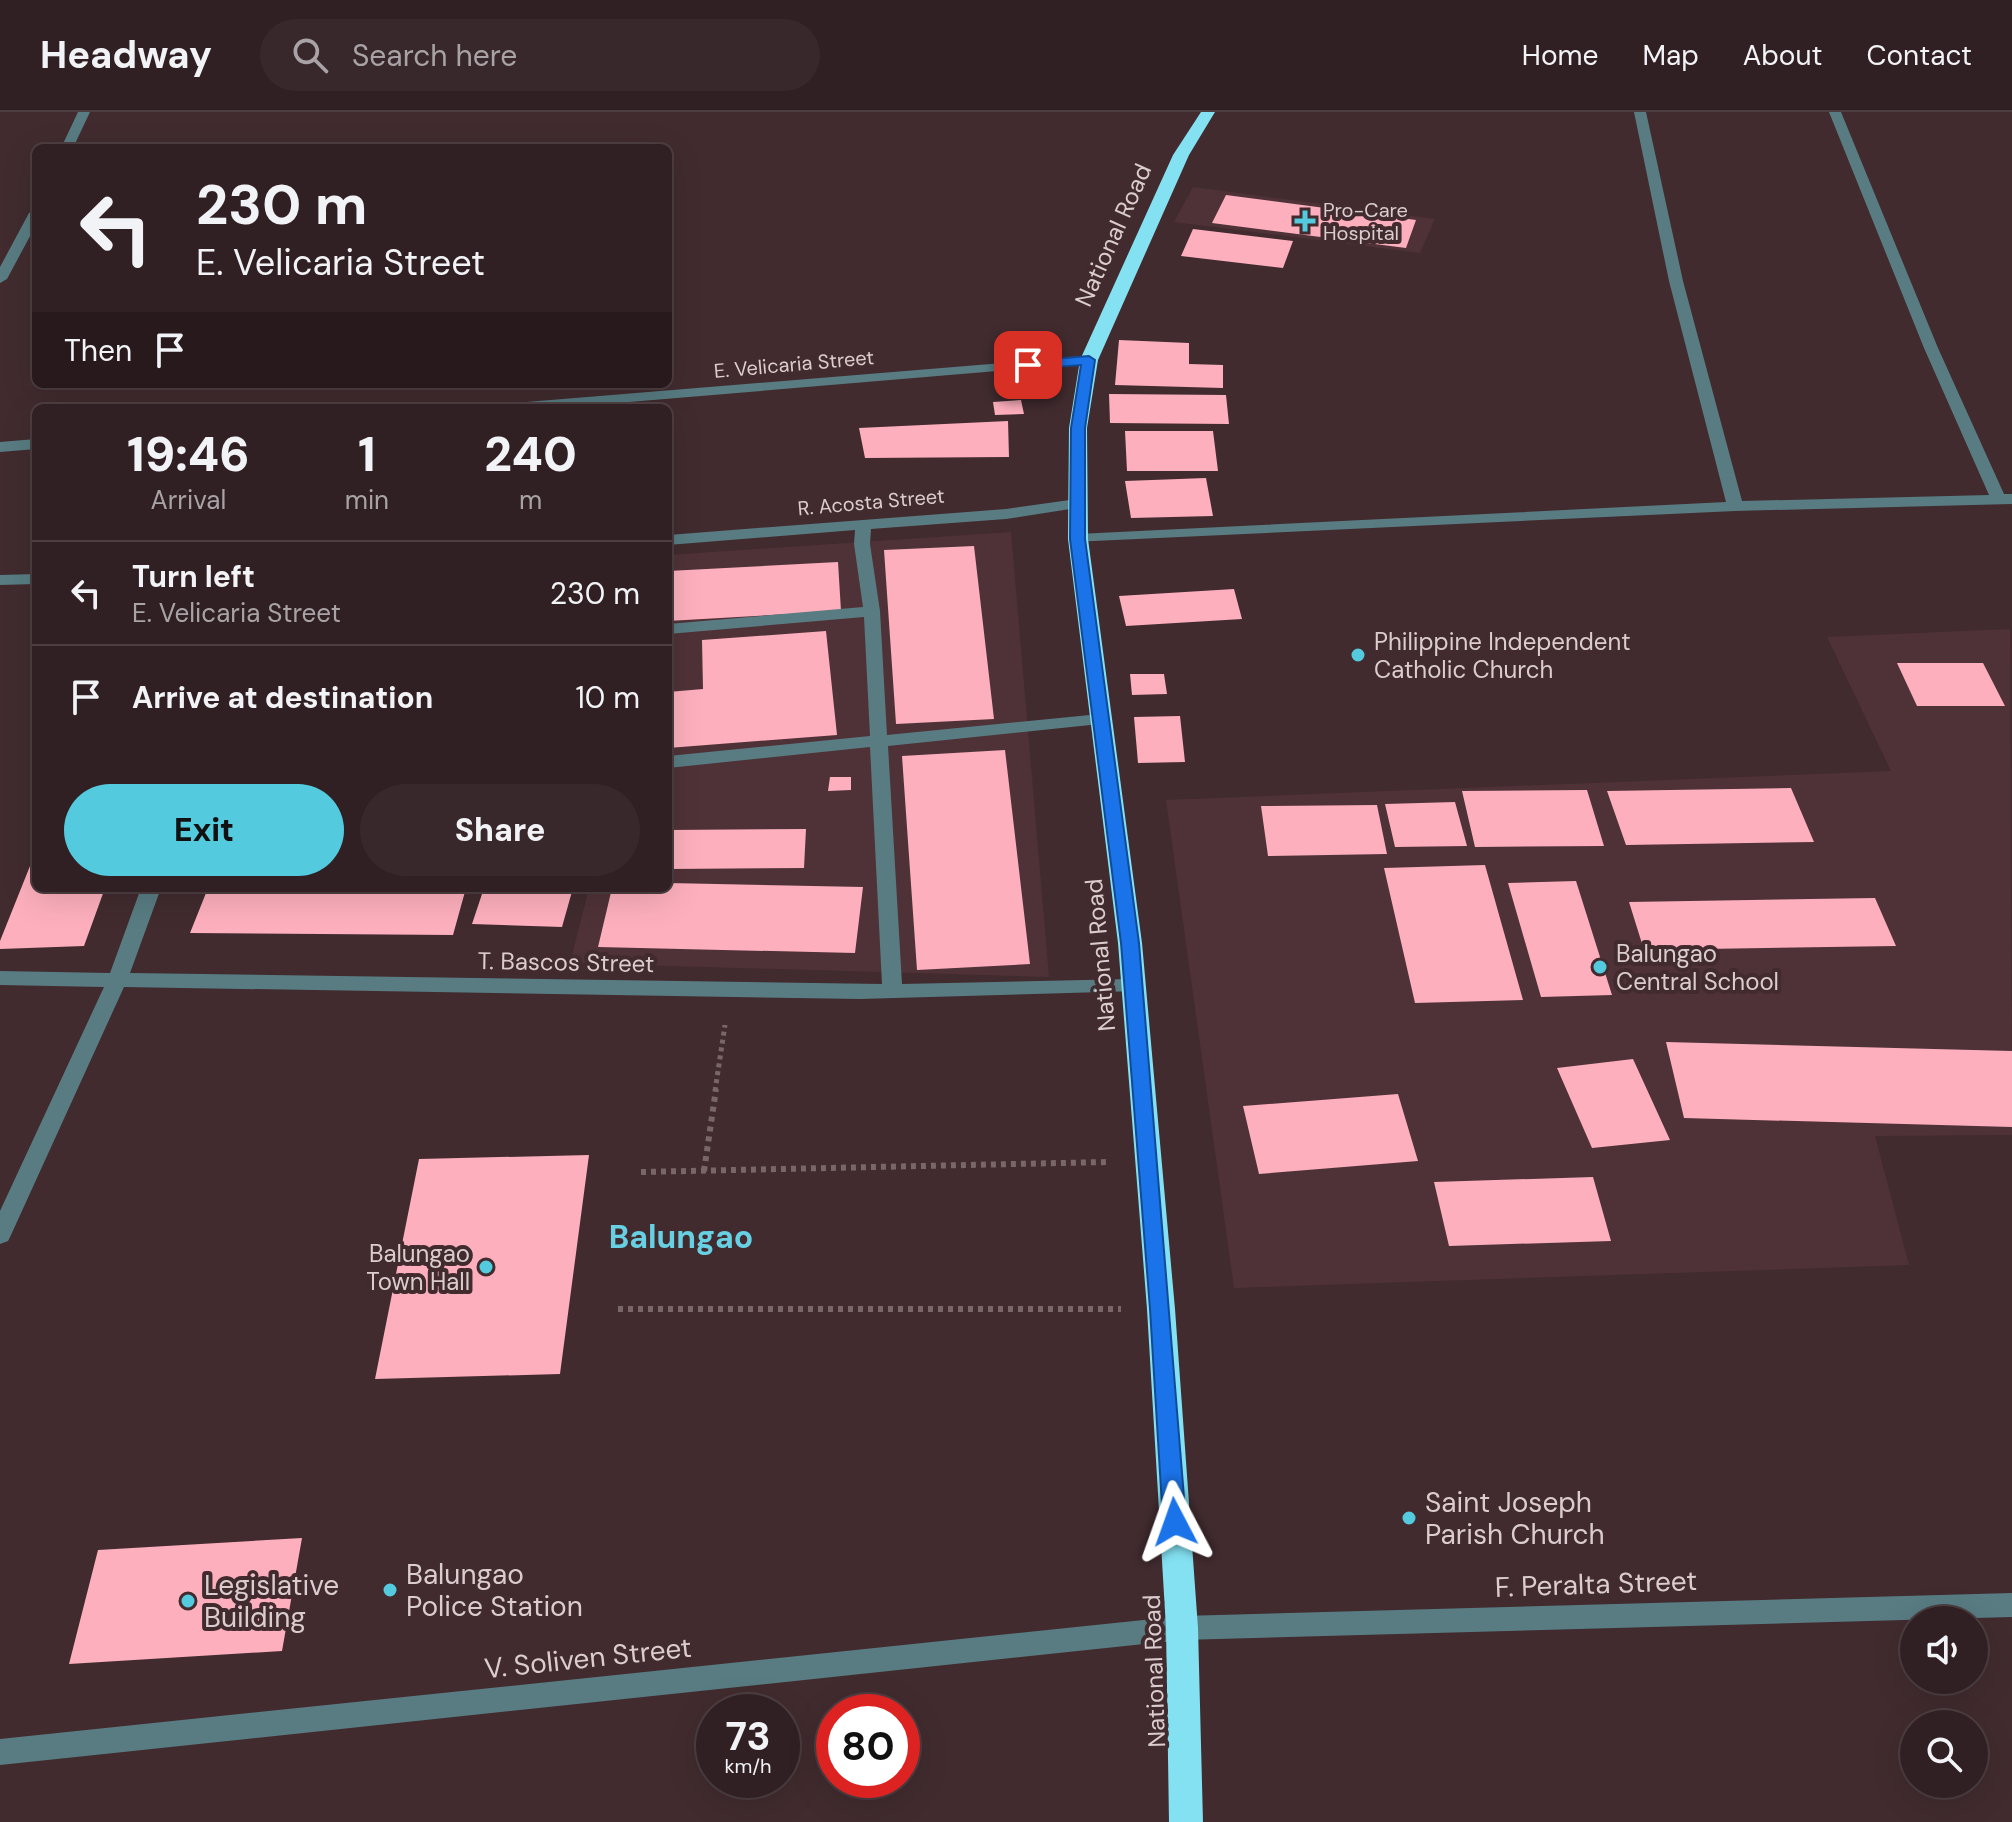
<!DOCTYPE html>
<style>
:root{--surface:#312023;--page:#39282b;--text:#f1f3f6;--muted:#a8a3a6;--line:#4c3e41;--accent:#54cade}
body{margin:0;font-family:"DM Sans",sans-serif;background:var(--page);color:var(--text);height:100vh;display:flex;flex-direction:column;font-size:30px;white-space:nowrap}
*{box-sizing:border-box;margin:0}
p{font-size:26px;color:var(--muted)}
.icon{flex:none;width:44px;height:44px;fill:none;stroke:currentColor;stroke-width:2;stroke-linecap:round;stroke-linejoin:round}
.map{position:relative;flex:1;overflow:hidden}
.drawer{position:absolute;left:32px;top:292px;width:640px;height:488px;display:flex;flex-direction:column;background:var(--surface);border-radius:12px;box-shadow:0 8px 32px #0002,0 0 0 2px var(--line)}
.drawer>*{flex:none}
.banner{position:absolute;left:32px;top:32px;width:640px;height:244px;border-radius:12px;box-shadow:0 8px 32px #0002,0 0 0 2px var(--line);background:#312023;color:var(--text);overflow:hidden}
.tools{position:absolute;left:1900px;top:1494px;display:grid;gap:16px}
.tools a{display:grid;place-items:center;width:88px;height:88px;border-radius:50%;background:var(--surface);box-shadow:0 8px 32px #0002,0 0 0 2px var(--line);font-size:40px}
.speed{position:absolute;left:696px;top:1582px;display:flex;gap:16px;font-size:40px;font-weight:700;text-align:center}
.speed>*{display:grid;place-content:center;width:104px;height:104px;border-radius:50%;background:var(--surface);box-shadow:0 8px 32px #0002,0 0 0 2px var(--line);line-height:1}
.speed small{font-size:20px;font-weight:400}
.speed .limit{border:12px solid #d22;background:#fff;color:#111}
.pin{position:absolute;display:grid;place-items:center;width:68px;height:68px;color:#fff;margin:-34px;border-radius:16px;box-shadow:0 4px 12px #0006}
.me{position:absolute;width:88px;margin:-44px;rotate:356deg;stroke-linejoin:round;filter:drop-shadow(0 0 6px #0008)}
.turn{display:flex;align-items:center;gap:28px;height:168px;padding:0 32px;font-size:36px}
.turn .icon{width:104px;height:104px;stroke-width:2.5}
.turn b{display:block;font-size:56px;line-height:68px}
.then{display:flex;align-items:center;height:76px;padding:0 32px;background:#0003;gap:16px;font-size:30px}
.eta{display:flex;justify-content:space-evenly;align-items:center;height:136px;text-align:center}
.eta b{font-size:48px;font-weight:800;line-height:56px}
.cta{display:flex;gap:16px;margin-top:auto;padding:16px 32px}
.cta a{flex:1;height:92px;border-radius:48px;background:var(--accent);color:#111;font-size:32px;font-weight:800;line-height:92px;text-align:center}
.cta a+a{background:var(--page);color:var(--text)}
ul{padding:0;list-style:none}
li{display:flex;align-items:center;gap:24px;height:104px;padding:0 32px;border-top:2px solid var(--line)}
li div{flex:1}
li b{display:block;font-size:30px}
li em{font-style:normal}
header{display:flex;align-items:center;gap:48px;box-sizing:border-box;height:112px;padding:0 40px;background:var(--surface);border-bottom:2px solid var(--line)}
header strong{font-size:38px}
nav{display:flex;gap:44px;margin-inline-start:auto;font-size:28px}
.search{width:560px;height:72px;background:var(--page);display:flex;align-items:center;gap:20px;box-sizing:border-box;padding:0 28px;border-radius:44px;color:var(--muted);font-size:30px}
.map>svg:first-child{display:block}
</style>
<header>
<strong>Headway</strong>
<div class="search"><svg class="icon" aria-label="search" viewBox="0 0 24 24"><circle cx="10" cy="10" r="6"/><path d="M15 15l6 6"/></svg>Search here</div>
<nav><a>Home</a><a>Map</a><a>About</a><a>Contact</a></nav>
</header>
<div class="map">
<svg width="2012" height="1710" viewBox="0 0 2012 1710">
<rect width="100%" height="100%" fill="#412b2f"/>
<!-- built -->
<path fill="#4f3237" d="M1193 75 1435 107 1420 141 1174 110Z
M1011 420 1049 865 570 851 589 776H668V443Z
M2010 517 2012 1023 1875 1024 1909 1153 1234 1176 1166 688 1891 659 1827 525Z"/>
<!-- building -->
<path fill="#fdafbd" d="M1226 83 1416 108 1406 136 1212 111Z
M1193 117 1293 129 1283 156 1181 144Z
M1119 228 1189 231V252L1223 253V276L1115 273Z
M1109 282 1226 283 1229 312 1110 311Z
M1021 288 1024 302 995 303 993 290Z
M1008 309 1009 345 865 346 859 316Z
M1125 319H1213L1218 359H1127Z
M1206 366 1213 404 1131 406 1125 369Z
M974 434 994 607 896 612 884 438Z
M838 450 841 499 668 509V459Z
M1234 477 1242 507 1126 514 1119 484Z
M826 519 837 623 668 636V580L703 577 702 528Z
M1897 551H1983L2005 594H1917Z
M1130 562H1164L1167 582 1132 583Z
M1180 604 1185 650 1138 651 1134 605Z
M1005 638 1030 852 917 858 902 644Z
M830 665H851V678L828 679Z
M1791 676 1814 730 1626 733 1607 679Z
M1587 678 1604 734 1475 735 1462 679Z
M1455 690 1467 734 1395 735 1385 692Z
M1377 693 1387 742 1268 744 1261 694Z
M806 717 804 756 668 757V718Z
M36 739V776H105L84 834 0 837V829Z
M1485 753 1523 888 1415 891 1384 756Z
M1576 769 1612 883 1541 885 1508 771Z
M668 771 863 775 855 841 598 835 612 776H668Z
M208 776H466L453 823 190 821Z
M484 776H573L562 815 472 812Z
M1875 786 1896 834 1644 838 1629 790Z
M1666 930 2012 939V1015L1684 1006Z
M1633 947 1670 1028 1592 1036 1557 956Z
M1398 982 1418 1049 1259 1062 1243 994Z
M589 1043 560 1262 375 1267 419 1047Z
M1593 1065 1611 1129 1449 1134 1434 1070Z
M302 1426 282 1539 69 1552 98 1438Z"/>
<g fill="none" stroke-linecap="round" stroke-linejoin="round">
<!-- path-far1 -->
<path stroke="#796669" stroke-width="5" stroke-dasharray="4 4" stroke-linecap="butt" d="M715 979 725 913"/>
<!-- path -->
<path stroke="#796669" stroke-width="6" stroke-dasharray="5 5" stroke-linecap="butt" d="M704 1059 716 977
M641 1060 1108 1050
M618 1197H1121"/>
<!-- minor -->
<path fill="#587c82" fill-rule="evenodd" d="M78 0H90L73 36H61Z
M1634 0H1646L1683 169 1742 389 1989 383 1924 236 1829 0H1841L1938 236 2004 382H2012V392L1735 399 1072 430V424L1078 422 1726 390 1669 169Z
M36 97V113L7 167 0 171V155L29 101Z
M1089 244 1094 245V251L557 296H495L502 292Z
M36 327V337L0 340V330Z
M1077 387 1083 389V395L1006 407 871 417 870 432 880 499 887 623 1100 602 1109 607 1100 612 888 634 902 872 1131 867 1141 874 1138 879 860 887 124 875 11 1123 8 1129 0 1132V1099L104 875 0 873V859L110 861 141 776H161L130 861 882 872 870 635 668 656V644L870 624 864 505 668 522V512L863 495 854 432 855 418 668 433V423L1006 397Z
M36 462V472L0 473V463Z
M2012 1481V1505L1182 1528 0 1653V1627L1182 1504Z"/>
<!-- highway -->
<path fill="#83e1f2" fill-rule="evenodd" d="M1201 0H1215L1189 43 1098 248 1087 316 1088 427 1142 831 1175 1197 1198 1516 1203 1710H1169L1166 1516 1147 1197 1118 831 1068 427 1069 316 1080 248 1173 43Z"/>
</g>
<!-- route -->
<path fill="#1a73e8" stroke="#114b97" stroke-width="2" d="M1089 244 1095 248 1085 316V427L1139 831 1186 1410 1183 1417 1175 1420 1167 1417 1163 1410 1150 1197 1121 831 1070 427 1071 316 1081 253 1028 257 1021 253 1028 249Z"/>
<!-- markers -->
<g fill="#54cade" stroke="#412b2f" stroke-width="3">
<path d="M1301 97h8v8h8v8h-8v8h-8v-8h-8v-8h8z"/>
<circle cx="1358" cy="543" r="8"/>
<circle cx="1600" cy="855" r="8"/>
<circle cx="486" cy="1155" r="8"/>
<circle cx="1409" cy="1406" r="8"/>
<circle cx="390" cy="1478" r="8"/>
<circle cx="188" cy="1489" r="8"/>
</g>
<g text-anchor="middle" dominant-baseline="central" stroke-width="8" stroke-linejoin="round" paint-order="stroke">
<!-- far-poi labels -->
<g font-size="20" fill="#dbcdcf" stroke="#412b2f" text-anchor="start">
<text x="1323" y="98">Pro-Care<tspan x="1323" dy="23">Hospital</tspan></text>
</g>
<!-- far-street labels -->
<g font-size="20" fill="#dbcdcf" stroke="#412b2f">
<text transform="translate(794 252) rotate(-5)">E. Velicaria Street</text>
<text transform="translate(871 390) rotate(-5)">R. Acosta Street</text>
</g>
<!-- street labels -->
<g font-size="24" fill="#dbcdcf" stroke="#412b2f">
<text transform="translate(1113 123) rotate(-66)">National Road</text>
<text transform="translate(1100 843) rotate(-95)">National Road</text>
<text transform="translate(566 850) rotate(1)">T. Bascos Street</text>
<text transform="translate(1154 1559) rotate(-92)">National Road</text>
</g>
<!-- poi labels -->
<g font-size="24" fill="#dbcdcf" stroke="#412b2f" text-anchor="start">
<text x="1374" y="529">Philippine Independent<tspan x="1374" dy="28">Catholic Church</tspan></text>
<text x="1616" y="841">Balungao<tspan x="1616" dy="28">Central School</tspan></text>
<text x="470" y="1141" text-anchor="end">Balungao<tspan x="470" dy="28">Town Hall</tspan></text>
</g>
<!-- near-poi labels -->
<g font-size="28" fill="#dbcdcf" stroke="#412b2f" text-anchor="start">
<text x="1425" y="1390">Saint Joseph<tspan x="1425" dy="32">Parish Church</tspan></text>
<text x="406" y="1462">Balungao<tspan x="406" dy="32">Police Station</tspan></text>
<text x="204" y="1473">Legislative<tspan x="204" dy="32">Building</tspan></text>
</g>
<!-- near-street labels -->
<g font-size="28" fill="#dbcdcf" stroke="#412b2f">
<text transform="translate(1596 1472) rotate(-2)">F. Peralta Street</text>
<text transform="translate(588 1546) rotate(-6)">V. Soliven Street</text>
</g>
<!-- district labels -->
<g font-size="32" font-weight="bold" fill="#67d0e2" stroke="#412b2f">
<text x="681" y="1125">Balungao</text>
</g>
</g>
</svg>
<div class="tools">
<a><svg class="icon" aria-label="sound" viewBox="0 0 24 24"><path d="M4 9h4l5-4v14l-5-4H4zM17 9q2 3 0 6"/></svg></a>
<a><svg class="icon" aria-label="search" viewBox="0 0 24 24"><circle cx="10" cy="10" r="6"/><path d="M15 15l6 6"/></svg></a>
</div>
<div class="speed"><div>73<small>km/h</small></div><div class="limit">80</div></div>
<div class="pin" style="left:1028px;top:253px;background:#d93025"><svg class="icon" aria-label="arrive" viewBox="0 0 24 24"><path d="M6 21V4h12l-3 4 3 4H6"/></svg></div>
<svg class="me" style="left:1175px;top:1410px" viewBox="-20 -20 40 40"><path d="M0-17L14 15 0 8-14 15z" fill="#1a73e8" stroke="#fff" stroke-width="4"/></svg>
<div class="banner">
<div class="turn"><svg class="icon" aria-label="left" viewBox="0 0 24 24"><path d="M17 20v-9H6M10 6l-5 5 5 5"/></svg><div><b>230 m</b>E. Velicaria Street</div></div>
<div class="then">Then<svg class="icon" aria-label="arrive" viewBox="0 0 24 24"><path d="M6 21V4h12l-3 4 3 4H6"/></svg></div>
</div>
<section class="drawer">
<div class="eta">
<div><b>19:46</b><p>Arrival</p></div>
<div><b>1</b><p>min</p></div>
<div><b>240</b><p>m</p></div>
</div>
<ul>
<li><svg class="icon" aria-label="left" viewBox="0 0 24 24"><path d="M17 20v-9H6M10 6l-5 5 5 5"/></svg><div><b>Turn left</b><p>E. Velicaria Street</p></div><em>230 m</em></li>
<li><svg class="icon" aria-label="arrive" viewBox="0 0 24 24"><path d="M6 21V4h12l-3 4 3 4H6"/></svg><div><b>Arrive at destination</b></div><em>10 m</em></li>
</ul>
<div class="cta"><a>Exit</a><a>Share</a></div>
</section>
</div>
